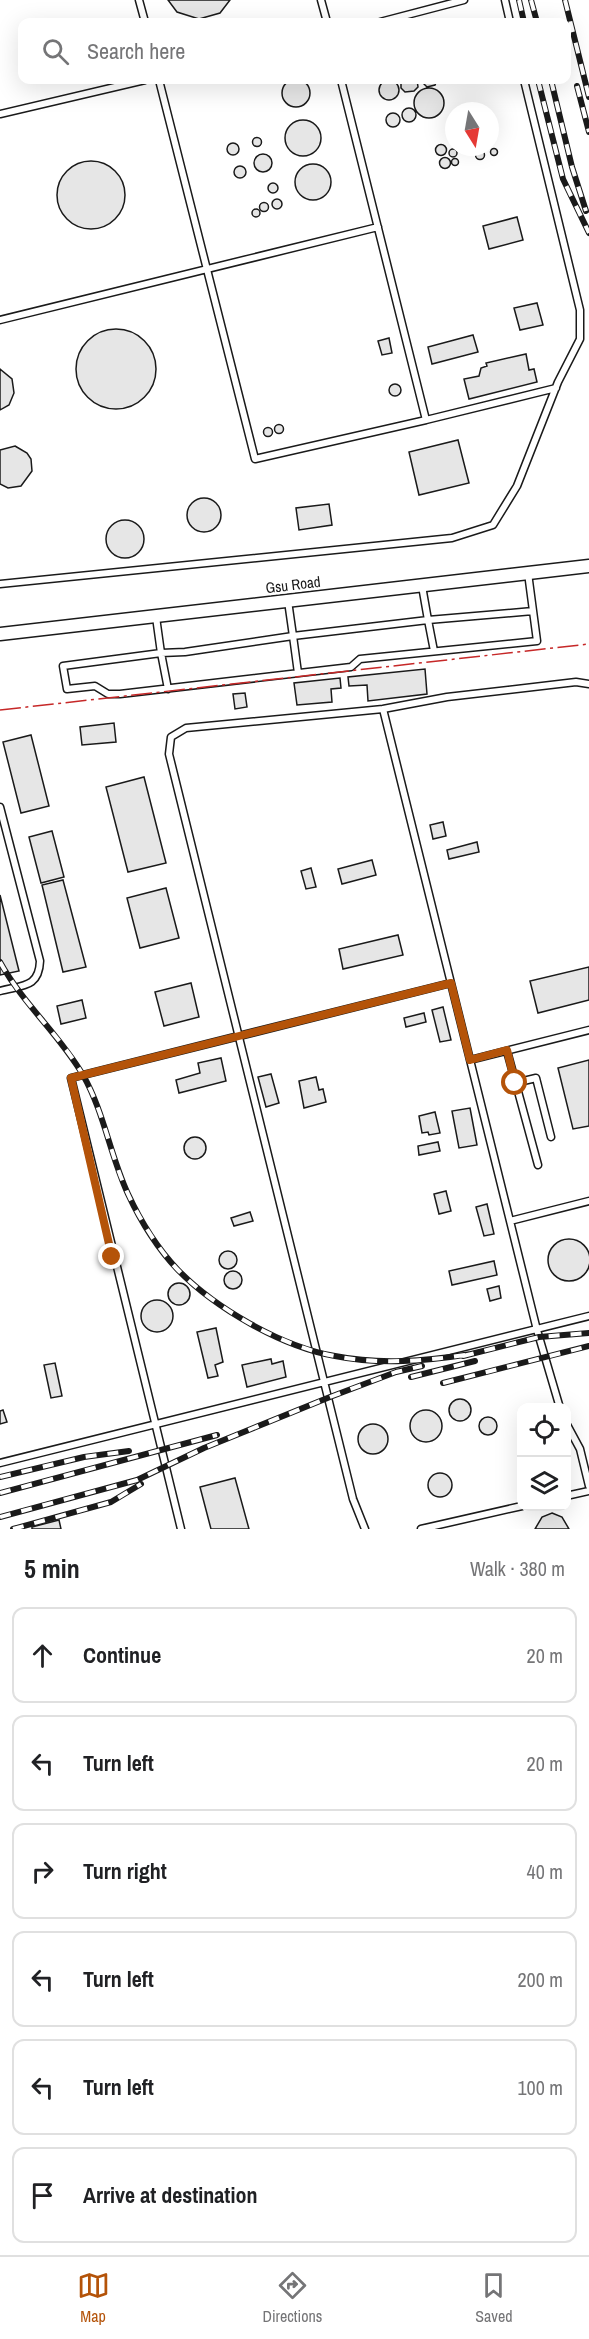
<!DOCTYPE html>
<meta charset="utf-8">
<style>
:root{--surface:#fff;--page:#f2f2f2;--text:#202124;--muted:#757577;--line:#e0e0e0;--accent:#b45309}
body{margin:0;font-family:"Archivo Narrow",sans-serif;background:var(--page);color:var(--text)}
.controls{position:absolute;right:18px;bottom:18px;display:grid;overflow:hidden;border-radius:12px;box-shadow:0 6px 24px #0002}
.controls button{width:54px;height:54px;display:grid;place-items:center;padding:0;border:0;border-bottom:2px solid var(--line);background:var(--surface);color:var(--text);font:30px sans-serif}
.compass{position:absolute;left:445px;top:102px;width:54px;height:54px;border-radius:50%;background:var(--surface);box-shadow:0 6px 24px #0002;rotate:169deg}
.stop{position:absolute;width:18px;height:18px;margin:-14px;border:4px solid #b45309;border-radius:50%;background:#fff}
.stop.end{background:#b45309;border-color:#fff;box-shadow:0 2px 6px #0008}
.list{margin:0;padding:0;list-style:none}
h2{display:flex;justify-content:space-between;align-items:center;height:78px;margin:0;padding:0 24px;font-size:26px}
h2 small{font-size:20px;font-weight:400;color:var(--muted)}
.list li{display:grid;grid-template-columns:39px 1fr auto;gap:18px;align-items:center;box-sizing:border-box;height:96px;margin:0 12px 12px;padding:0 12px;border:2px solid var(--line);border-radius:12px}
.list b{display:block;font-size:22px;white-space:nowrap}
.list em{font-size:20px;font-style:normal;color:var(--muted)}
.icon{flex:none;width:33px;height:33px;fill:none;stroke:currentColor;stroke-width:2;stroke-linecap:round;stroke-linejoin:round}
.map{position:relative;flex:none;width:589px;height:1529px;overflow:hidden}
.search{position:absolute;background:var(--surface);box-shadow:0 6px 24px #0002;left:18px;right:18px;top:18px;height:66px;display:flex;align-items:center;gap:15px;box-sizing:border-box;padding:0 21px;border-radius:12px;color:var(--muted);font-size:22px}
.sheet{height:726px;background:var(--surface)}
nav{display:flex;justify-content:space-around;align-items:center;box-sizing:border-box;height:84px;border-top:2px solid var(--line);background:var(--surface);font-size:16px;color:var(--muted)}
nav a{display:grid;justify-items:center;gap:3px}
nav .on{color:var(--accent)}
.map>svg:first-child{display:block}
.building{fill:#e6e6e6;stroke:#1a1a1a;stroke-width:1.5}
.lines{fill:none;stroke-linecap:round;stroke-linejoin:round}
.service-casing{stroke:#1a1a1a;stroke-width:9}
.minor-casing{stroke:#1a1a1a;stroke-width:15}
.service{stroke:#fff;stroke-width:6}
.minor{stroke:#fff;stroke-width:12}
.rail-casing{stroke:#1a1a1a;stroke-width:6}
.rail{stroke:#fff;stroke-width:4;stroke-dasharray:11;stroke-linecap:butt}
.power{stroke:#c62828;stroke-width:1.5;stroke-dasharray:21 4.5 3 4.5;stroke-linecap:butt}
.route{stroke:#b45309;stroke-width:8}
.labels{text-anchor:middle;stroke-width:4.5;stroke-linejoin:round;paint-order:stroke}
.street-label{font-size:15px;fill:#1a1a1a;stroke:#fff}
</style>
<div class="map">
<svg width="589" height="1529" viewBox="0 0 589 1529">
<rect width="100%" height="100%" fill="#fff"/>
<!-- building -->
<path class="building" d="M168,0H230L220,13L199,19L177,12Z
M282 93a14 14 0 1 1 28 0a14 14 0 1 1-28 0Z
M379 90a10 10 0 1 1 20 0a10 10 0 1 1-20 0Z
M401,80H417L418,87L414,91L405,92L401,88Z
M420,80H437L435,85L427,87Z
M414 103a15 15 0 1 1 30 0a15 15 0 1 1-30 0Z
M402 115a7 7 0 1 1 14 0a7 7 0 1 1-14 0Z
M386 120a7 7 0 1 1 14 0a7 7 0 1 1-14 0Z
M285 138a18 18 0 1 1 36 0a18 18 0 1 1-36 0Z
M252.5 142a4.5 4.5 0 1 1 9 0a4.5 4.5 0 1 1-9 0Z
M227 149a6 6 0 1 1 12 0a6 6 0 1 1-12 0Z
M435.5 150a5.5 5.5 0 1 1 11 0a5.5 5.5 0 1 1-11 0Z
M490.5 152a3.5 3.5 0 1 1 7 0a3.5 3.5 0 1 1-7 0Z
M449 153a4 4 0 1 1 8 0a4 4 0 1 1-8 0Z
M475.5 155a4.5 4.5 0 1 1 9 0a4.5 4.5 0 1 1-9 0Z
M254 163a9 9 0 1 1 18 0a9 9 0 1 1-18 0Z
M439.5 163a5.5 5.5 0 1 1 11 0a5.5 5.5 0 1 1-11 0Z
M451.5 162a3.5 3.5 0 1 1 7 0a3.5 3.5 0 1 1-7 0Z
M57 195a34 34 0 1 1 68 0a34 34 0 1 1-68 0Z
M295 182a18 18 0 1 1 36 0a18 18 0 1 1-36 0Z
M234 172a6 6 0 1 1 12 0a6 6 0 1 1-12 0Z
M268 188a5 5 0 1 1 10 0a5 5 0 1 1-10 0Z
M272 204a5 5 0 1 1 10 0a5 5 0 1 1-10 0Z
M259.5 207a4.5 4.5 0 1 1 9 0a4.5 4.5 0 1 1-9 0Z
M252 213a4 4 0 1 1 8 0a4 4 0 1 1-8 0Z
M517,217L523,240L489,249L483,226Z
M537,303L543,325L520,330L514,308Z
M76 369a40 40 0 1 1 80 0a40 40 0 1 1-80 0Z
M473,335L478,352L432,364L428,347Z
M389,338L392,353L382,355L378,341Z
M526,354L529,370L534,369L537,382L469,399L464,379L479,376L481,368L487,366L486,363Z
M0,369L12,379L14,393L9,405L0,410Z
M389 390a6 6 0 1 1 12 0a6 6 0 1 1-12 0Z
M274.5 429a4.5 4.5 0 1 1 9 0a4.5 4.5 0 1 1-9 0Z
M263.5 432a4.5 4.5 0 1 1 9 0a4.5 4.5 0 1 1-9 0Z
M458,440L469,483L419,495L409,452Z
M15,446L27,453L31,459L32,471L21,486L8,488L0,484V450Z
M187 515a17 17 0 1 1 34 0a17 17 0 1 1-34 0Z
M329,504L332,525L299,530L296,508Z
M106 539a19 19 0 1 1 38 0a19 19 0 1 1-38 0Z
M425,669L427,694L368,701L367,685L349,686L348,677Z
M340,678L341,688L331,689L332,702L297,705L294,683Z
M245,693L247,707L235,709L233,694Z
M114,723L116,742L82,745L80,727Z
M31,735L49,806L21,813L3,742Z
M144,777L166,863L128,872L106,787Z
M443,822L446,836L433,839L430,825Z
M52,831L64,877L41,883L29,837Z
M477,842L479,852L449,859L447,850Z
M372,860L376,875L342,884L338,869Z
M311,868L316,887L306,889L301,871Z
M63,880L86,967L63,972L42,885Z
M166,888L179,938L140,948L127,898Z
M0,895L19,971L0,975Z
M398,935L403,955L343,969L339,949Z
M589,967V1000L538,1013L530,981Z
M191,983L199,1017L164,1026L155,992Z
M82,1000L86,1018L61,1024L57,1006Z
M443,1007L451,1040L440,1042L432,1010Z
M424,1013L426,1022L406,1027L404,1018Z
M221,1058L226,1081L179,1093L176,1080L200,1073L198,1063Z
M589,1060V1126L573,1129L558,1068Z
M271,1074L279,1103L266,1107L258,1077Z
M316,1077L319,1090L323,1089L326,1102L304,1108L299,1081Z
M470,1108L477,1145L459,1148L452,1111Z
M435,1112L440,1133L429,1135L428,1132L422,1133L419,1116Z
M184 1148a11 11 0 1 1 22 0a11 11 0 1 1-22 0Z
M438,1142L440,1151L419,1155L418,1146Z
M446,1191L451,1211L439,1214L434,1194Z
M487,1204L494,1234L484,1236L476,1207Z
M250,1212L253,1221L234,1226L231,1218Z
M548 1260a21 21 0 1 1 42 0a21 21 0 1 1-42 0Z
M219 1260a9 9 0 1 1 18 0a9 9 0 1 1-18 0Z
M494,1261L497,1275L452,1285L449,1271Z
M224 1280a9 9 0 1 1 18 0a9 9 0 1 1-18 0Z
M168 1294a11 11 0 1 1 22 0a11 11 0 1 1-22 0Z
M499,1286L501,1298L490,1301L487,1289Z
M141 1316a16 16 0 1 1 32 0a16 16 0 1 1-32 0Z
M216,1328L223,1362L215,1365L218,1376L208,1378L197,1332Z
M271,1359L272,1364L283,1361L286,1377L247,1387L242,1365Z
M55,1363L62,1396L51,1398L44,1365Z
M449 1410a11 11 0 1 1 22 0a11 11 0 1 1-22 0Z
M3,1410L7,1422L0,1424V1411Z
M410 1426a16 16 0 1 1 32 0a16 16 0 1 1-32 0Z
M479 1426a9 9 0 1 1 18 0a9 9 0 1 1-18 0Z
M358 1439a15 15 0 1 1 30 0a15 15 0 1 1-30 0Z
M428 1485a12 12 0 1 1 24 0a12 12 0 1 1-24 0Z
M235,1478L249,1529H211L200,1487Z
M552,1513L562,1517L569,1529H535L542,1517Z
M59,1520L61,1529H32V1527Z"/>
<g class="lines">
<defs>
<path id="service" d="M139,0L145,22
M321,0L327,22
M505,0L510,22
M380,22L464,0
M159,80L255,459L426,420
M341,80L426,420L556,388
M0,114L145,80
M0,320L378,227
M0,584L452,538L493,525L517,486L558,382L580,339V310L524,80
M422,586L428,620L533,611
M288,601L293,636L428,620L434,651
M156,617L161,653L63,666L67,689L95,686L108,694H120L351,667L360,659L537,641L528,573
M168,689L161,653L185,652L293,636L298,673
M383,709L537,1330L560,1408
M0,807L40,961C39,988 22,985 0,991
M507,1051L538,1165
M470,1060L589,1030
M515,1083L536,1078L551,1137
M510,1221L589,1201
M566,1423L580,1449L589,1486
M0,1463L589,1316
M566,1496L589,1491
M181,1529L71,1078L451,983
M365,1529L353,1499L169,754L171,737L186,728L383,709L447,697L576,682L589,684
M421,1529L522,1506"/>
<path id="minor" d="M0,634L589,566"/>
</defs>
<!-- service casing -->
<use href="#service" class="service-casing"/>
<!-- minor casing -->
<use href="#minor" class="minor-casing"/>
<!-- service -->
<use href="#service" class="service"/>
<!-- minor -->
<use href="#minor" class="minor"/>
<defs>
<path id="rail" d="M519,0L524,22
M531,0L537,22
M565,0L589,97
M538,80L563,179L589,233
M551,80L572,167L586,211
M577,86L589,132
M0,962C23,1004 59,1034 83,1075C104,1112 110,1155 128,1194C140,1220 158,1249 178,1270C215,1308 282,1347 335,1356C380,1365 426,1361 471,1354
M463,1356L539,1337L589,1333
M411,1377L475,1361
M443,1383L589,1346
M0,1477L84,1457L129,1451
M0,1493L217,1435
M0,1517L137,1480L204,1448L330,1397L396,1372L422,1366
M13,1529L111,1502L141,1484"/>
</defs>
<!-- rail casing -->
<use href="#rail" class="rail-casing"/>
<!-- rail -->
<use href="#rail" class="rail"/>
<!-- power -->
<path class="power" d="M0,710L589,644"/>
</g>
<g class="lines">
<!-- route -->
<path class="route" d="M112,1257L71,1078L451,983L470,1060L507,1050L515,1083"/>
</g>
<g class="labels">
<!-- street labels -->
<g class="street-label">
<text transform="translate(293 585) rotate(-7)" y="5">Gsu Road</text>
</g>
</g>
</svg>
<div class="controls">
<button><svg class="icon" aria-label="locate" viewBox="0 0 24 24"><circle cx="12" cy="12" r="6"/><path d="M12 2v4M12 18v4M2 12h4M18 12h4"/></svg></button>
<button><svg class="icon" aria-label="layers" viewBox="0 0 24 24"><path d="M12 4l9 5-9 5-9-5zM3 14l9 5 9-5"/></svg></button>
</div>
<svg class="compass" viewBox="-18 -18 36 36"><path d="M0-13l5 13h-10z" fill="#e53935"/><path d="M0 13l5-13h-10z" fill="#757577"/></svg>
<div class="stop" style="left:515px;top:1083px"></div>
<div class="stop end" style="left:112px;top:1257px"></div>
<div class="search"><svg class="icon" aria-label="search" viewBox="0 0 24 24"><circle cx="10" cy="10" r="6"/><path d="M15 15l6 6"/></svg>Search here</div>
</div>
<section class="sheet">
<h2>5 min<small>Walk · 380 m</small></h2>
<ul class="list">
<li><svg class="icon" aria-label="ahead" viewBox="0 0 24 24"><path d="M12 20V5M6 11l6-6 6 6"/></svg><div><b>Continue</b></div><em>20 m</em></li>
<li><svg class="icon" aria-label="left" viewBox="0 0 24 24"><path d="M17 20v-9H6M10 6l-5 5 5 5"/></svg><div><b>Turn left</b></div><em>20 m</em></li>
<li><svg class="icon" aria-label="right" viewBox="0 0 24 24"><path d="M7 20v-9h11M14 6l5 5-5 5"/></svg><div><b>Turn right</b></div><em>40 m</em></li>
<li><svg class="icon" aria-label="left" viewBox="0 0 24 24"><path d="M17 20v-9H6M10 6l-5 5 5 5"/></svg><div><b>Turn left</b></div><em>200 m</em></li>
<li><svg class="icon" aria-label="left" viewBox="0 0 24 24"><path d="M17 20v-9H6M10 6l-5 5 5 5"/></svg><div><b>Turn left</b></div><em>100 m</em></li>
<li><svg class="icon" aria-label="arrive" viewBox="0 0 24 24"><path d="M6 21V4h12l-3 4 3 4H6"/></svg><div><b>Arrive at destination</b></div></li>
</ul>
</section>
<nav>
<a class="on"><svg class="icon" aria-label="map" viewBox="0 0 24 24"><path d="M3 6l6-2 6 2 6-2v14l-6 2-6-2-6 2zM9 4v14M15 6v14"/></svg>Map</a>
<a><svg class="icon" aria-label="directions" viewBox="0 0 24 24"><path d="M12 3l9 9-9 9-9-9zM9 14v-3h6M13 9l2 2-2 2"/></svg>Directions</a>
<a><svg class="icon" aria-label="saved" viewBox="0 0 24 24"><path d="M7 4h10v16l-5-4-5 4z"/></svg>Saved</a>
</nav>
